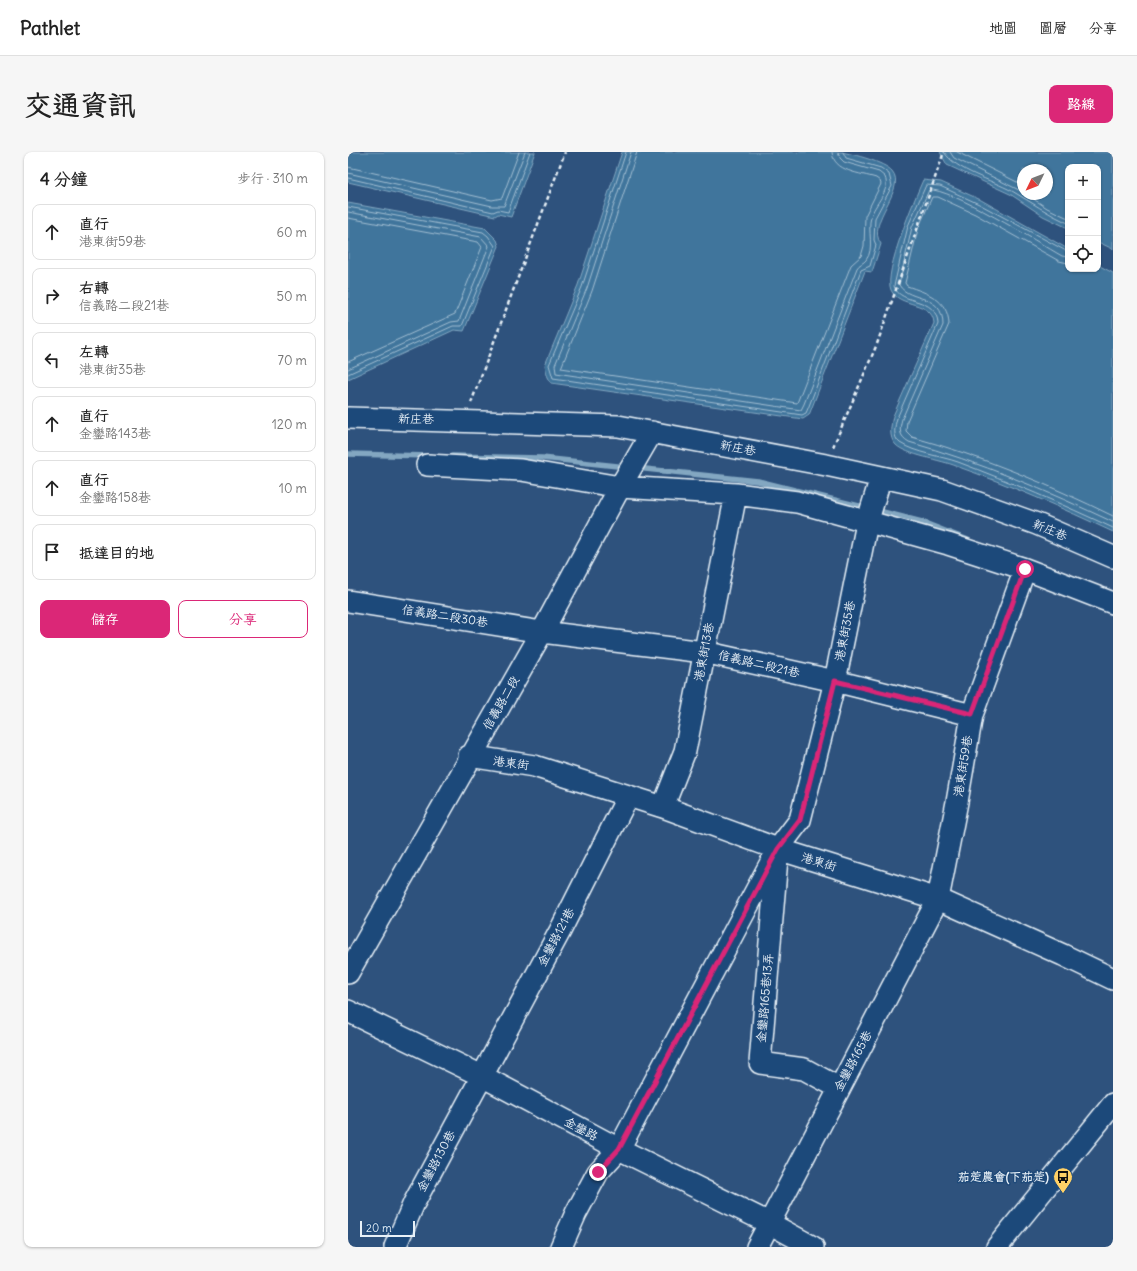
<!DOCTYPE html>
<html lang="zh-TW">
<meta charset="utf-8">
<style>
:root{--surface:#fff;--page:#f6f6f6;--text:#222;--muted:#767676;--line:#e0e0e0;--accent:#db2777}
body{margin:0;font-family:Delius,"LXGW WenKai TC",sans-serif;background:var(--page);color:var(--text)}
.controls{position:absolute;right:12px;top:12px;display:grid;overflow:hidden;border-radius:8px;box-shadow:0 1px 3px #0004}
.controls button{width:36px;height:36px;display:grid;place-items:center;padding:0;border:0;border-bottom:1px solid var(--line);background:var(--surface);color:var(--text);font:20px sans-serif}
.compass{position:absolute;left:669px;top:12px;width:36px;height:36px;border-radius:50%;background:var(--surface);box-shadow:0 1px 3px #0004;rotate:227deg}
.scale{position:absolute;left:12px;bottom:10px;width:55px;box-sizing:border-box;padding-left:4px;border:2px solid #e8f1f8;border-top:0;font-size:11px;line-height:14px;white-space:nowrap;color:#e8f1f8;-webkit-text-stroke:3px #1f4a7a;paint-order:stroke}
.stop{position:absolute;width:12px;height:12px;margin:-9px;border:3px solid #db2777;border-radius:50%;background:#fff}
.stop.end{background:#db2777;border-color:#fff;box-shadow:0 1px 4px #0008}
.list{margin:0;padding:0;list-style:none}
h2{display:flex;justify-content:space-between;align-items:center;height:52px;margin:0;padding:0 16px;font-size:17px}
h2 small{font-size:13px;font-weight:400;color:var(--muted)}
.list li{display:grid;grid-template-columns:26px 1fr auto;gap:12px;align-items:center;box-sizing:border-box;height:56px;margin:0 8px 8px;padding:0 8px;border:1px solid var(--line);border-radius:8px}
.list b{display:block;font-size:15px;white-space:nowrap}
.list p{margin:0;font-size:13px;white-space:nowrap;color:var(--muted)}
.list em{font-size:13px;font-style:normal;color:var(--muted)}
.actions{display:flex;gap:8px;padding:12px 16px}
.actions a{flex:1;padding:9px 0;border:1px solid var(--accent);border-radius:8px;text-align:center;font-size:14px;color:var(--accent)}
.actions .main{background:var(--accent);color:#fff}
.icon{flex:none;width:22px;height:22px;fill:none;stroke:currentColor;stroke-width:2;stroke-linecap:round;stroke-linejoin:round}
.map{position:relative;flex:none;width:765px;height:1095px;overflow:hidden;border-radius:8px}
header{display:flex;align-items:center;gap:24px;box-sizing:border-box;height:56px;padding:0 20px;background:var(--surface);border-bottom:1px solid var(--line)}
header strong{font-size:19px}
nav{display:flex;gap:22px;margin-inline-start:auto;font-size:14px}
.intro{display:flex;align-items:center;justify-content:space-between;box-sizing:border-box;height:96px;padding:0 24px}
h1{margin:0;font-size:28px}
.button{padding:10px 18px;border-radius:8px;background:var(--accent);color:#fff;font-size:14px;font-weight:700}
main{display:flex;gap:24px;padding:0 24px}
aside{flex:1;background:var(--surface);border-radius:8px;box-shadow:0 1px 3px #0004}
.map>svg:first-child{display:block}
.water{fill:#3f759c;stroke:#83a7c1;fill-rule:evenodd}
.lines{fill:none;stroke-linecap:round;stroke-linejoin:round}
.shore{stroke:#a4bfd3;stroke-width:1}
.stream{stroke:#83a7c1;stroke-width:5.5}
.minor-casing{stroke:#e8f1f8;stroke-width:24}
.path{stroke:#e8f1f8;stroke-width:2.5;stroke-dasharray:4 3;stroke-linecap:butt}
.minor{stroke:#1f4a7a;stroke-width:21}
.route{stroke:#db2777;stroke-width:5}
.labels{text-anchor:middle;stroke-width:3;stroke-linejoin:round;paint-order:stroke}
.street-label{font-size:12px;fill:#e8f1f8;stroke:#1f4a7a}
.poi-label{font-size:12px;font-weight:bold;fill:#e8f1f8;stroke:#1f4a7a;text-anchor:end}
</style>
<header>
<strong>Pathlet</strong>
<nav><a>地圖</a><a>圖層</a><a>分享</a></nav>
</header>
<div class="intro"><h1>交通資訊</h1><a class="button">路線</a></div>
<main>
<aside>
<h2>4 分鐘<small>步行 · 310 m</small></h2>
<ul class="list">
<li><svg class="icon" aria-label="ahead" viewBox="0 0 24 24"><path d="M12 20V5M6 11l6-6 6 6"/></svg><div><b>直行</b><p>港東街59巷</p></div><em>60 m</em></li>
<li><svg class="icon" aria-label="right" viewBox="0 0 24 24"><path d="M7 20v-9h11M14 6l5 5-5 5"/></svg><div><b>右轉</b><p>信義路二段21巷</p></div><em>50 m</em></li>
<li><svg class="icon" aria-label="left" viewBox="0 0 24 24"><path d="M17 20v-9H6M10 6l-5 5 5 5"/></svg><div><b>左轉</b><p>港東街35巷</p></div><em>70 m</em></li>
<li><svg class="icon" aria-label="ahead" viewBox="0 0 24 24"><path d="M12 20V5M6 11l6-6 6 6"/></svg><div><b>直行</b><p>金鑾路143巷</p></div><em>120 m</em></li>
<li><svg class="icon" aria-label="ahead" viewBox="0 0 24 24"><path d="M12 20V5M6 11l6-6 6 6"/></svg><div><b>直行</b><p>金鑾路158巷</p></div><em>10 m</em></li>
<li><svg class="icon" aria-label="arrive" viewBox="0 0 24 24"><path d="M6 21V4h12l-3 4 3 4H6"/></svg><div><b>抵達目的地</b></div></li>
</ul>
<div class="actions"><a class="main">儲存</a><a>分享</a></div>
</aside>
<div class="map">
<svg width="765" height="1095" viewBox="0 0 765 1095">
<rect width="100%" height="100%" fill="#2e527d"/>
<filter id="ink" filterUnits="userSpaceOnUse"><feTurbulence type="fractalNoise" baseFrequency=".025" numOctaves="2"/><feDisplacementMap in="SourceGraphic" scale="8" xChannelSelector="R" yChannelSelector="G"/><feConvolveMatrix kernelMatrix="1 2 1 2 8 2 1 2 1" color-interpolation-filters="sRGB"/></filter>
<g filter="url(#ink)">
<!-- water -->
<path class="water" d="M0,0H187L163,65L150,62L147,64L0,30Z
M274,0C324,0 373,0 423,0C446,0 471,0 493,0C505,2 536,10 544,19C560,37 517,70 533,92L524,120L517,119L461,263L455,267L203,231L199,223L197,213L230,133Z
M592,0H765V97L750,90V15H720V76L695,64L662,42L599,13ZM675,18H699V42H675Z
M575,28L593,30L633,48L720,97V117H750V113L765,121V380C714,356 662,333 608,314C594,308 558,303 548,293C540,285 543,274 545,264L586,171C584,148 551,156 543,138C535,121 567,46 575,28Z
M0,51L137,76L149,88L151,94L116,179L106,178L0,227Z"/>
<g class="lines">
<!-- shore -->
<path class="shore" d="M278,0L234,135L201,213L205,226L454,263L458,261L461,254L513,118L522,114L528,93L526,88L527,66L544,34L541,22L533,16L498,6L495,0
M283,0L239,136L207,213L208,221L453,258L456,252L509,116C511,112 516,111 518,108C527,97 519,78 523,65C526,52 543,39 537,25L531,20L496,10L492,6L490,0
M289,0L244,139L213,216L449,251L503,113L513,104L516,94L517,64L533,32L532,29L528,26C513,21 485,20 484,0
M596,0C608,19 644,28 664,39C683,50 700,62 720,71
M602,0L606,6L675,40
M609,0L675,33
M0,15L144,48L154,46L171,0
M0,21L144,54H156L177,0
M0,26L145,60L150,58L160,60L182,0
M678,42L699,56L720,66
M0,55L135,80L140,84L147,94L114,174H105L0,222
M0,60L133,85L141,94L111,169L103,170L0,217
M0,66L130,90L134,95L107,162L0,210
M720,100L631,52L592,34L578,33L560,74L546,134C552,154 589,143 590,172L549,266C547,274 544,285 552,291C567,301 593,304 610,310C663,330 714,352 765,376
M720,105L714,104C691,91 601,35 581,38L564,75L551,133C562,151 595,140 595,173L554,267C551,278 551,284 561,290C632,310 699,339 765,370
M720,111L711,109L627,62L590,45H584L570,77L557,131L559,134C579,141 600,147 601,172L559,269L558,279L564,285C633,304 700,332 765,364"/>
<!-- stream -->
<path class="stream" d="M0,302L82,304
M104,304L194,306L279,315
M288,316L410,329L519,356
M527,358L574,370L620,388"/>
<defs>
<path id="minor" d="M0,266L270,274L478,313L594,338L689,372L765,405
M79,313L173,318L272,335L388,342L449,350L600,392L677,417L765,451
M0,449L194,480L356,500L487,529L624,563
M121,604L186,614L315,655L430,697L590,747L715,803L765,827
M315,655L337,599L388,342
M429,706L412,911L456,917L491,936
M0,821L194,480L272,335L304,280
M0,859L134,924L271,997L421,1071L465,1095
M47,1095L66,1051L212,779L280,644
M213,1095L228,1061L250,1020L271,997L430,697L452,668L487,529L519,371L533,325
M409,1095L590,747L609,650L624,563L677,417
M649,1095L765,952"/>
</defs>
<!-- minor casing -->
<use href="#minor" class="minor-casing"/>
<!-- path -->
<path class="path" d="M123,251L217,0
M485,295L529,192L596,0"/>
<!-- minor -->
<use href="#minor" class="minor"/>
</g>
</g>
<g class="lines" filter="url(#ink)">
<!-- route -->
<path class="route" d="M250,1020L271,997L430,697L452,668L487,529L624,562L677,417"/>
</g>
<!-- icons -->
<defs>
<symbol id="bus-pin" viewBox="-11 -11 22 30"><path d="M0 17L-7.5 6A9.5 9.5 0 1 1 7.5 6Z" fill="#ffd166" stroke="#1f4a7a"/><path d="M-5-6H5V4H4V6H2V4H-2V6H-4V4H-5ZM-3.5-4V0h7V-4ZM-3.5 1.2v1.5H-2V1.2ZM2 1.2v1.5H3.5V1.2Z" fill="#111"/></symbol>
</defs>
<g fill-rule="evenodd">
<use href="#bus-pin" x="704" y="1014" width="22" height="30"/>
</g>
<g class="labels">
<!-- street labels -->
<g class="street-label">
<text transform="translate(68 267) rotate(1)" y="4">新庄巷</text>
<text transform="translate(390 296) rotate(11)" y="4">新庄巷</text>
<text transform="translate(702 378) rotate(23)" y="4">新庄巷</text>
<text transform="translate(97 464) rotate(9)" y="4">信義路二段30巷</text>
<text transform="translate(497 479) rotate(-79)" y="4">港東街35巷</text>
<text transform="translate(356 500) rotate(-79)" y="4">港東街13巷</text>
<text transform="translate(411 512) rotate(13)" y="4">信義路二段21巷</text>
<text transform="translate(153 551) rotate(-60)" y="4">信義路二段</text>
<text transform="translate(163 611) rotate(8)" y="4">港東街</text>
<text transform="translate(615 614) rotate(-81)" y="4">港東街59巷</text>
<text transform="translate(471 710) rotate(17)" y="4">港東街</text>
<text transform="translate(208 785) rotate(-62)" y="4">金鑾路121巷</text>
<text transform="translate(417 846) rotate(-85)" y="4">金鑾路165巷13弄</text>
<text transform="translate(505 909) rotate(-62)" y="4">金鑾路165巷</text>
<text transform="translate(233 977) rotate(28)" y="4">金鑾路</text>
<text transform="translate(88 1009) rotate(-62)" y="4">金鑾路130巷</text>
</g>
<!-- poi labels -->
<g class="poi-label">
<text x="701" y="1029">茄萣農會(下茄萣)</text>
</g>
</g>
</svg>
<div class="controls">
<button>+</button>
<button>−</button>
<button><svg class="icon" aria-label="locate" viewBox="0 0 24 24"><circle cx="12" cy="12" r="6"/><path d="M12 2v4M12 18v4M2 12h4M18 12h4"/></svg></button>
</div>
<svg class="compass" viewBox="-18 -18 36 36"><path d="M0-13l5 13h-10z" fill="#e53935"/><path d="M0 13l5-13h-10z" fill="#767676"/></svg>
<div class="scale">20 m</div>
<div class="stop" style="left:677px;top:417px"></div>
<div class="stop end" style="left:250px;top:1020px"></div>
</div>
</main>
